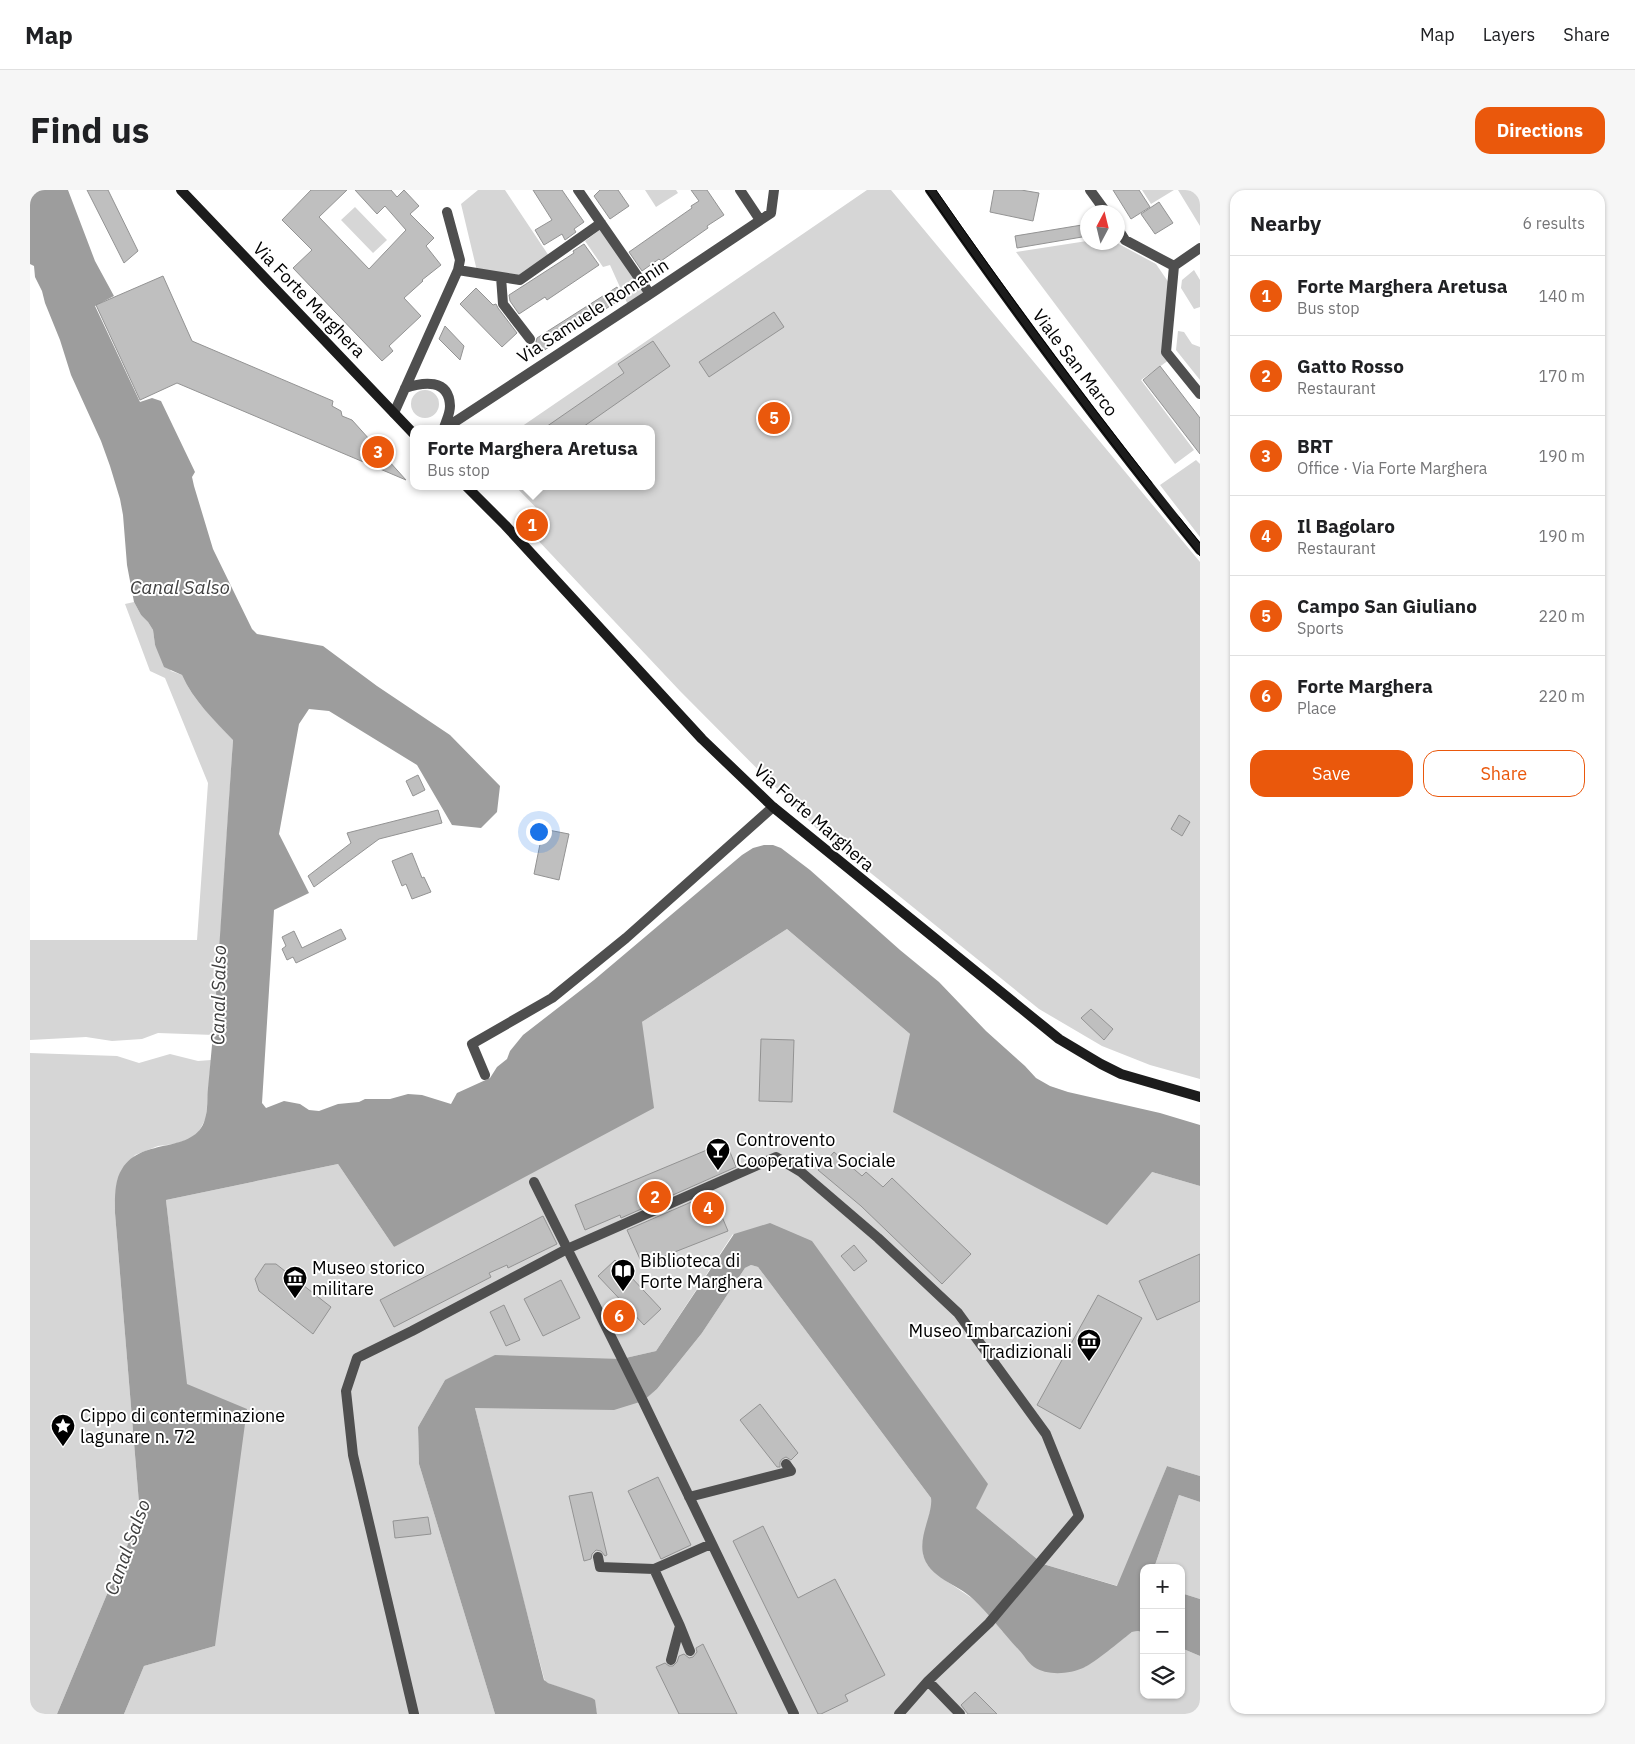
<!DOCTYPE html>
<meta charset="utf-8">
<style>
:root{--surface:#fff;--page:#f6f6f6;--text:#202124;--muted:#757577;--line:#e0e0e0;--accent:#ea580c}
body{margin:0;font-family:"IBM Plex Sans",sans-serif;background:var(--page);color:var(--text)}
.controls{position:absolute;right:15px;bottom:15px;display:grid;overflow:hidden;border-radius:10px;box-shadow:0 1px 4px #0004}
.controls button{width:45px;height:45px;display:grid;place-items:center;padding:0;border:0;border-bottom:1px solid var(--line);background:var(--surface);color:var(--text);font:25px sans-serif}
.compass{position:absolute;left:1050px;top:15px;width:45px;height:45px;border-radius:50%;background:var(--surface);box-shadow:0 1px 4px #0004;rotate:7deg}
.you{position:absolute;left:508px;top:641px;width:18px;height:18px;margin:-12px;border:4px solid #fff;border-radius:50%;background:#1a73e8;box-shadow:0 0 0 8px #1a73e833}
.badge{display:grid;place-items:center;width:32px;height:32px;border-radius:50%;background:var(--accent);color:#fff;font-size:16px;font-weight:700}
.pin{position:absolute;translate:-50% -50%;border:2px solid #fff;box-shadow:0 1px 5px #0006}
.popup{position:absolute;left:380px;top:235px;width:245px;height:65px;box-sizing:border-box;display:grid;place-content:center;border-radius:10px;background:var(--surface);filter:drop-shadow(0 1px 4px #0005);font-size:16px;white-space:nowrap;color:var(--muted)}
.popup b{font-size:19px;color:var(--text)}
.popup::after{content:'';position:absolute;left:50%;top:100%;margin-left:-10px;border:10px solid transparent;border-top-color:var(--surface)}
.list{margin:0;padding:0;list-style:none}
h2{display:flex;justify-content:space-between;align-items:center;height:65px;margin:0;padding:0 20px;font-size:21px}
h2 small{font-size:16px;font-weight:400;color:var(--muted)}
.list li{display:grid;grid-template-columns:32px 1fr auto;gap:15px;align-items:center;box-sizing:border-box;height:80px;padding:0 20px;border-top:1px solid var(--line)}
.list b{display:block;font-size:19px;white-space:nowrap}
.list p{margin:0;font-size:16px;white-space:nowrap;color:var(--muted)}
.list em{font-size:16px;font-style:normal;color:var(--muted)}
.actions{display:flex;gap:10px;padding:15px 20px}
.actions a{flex:1;padding:11px 0;border:1px solid var(--accent);border-radius:15px;text-align:center;font-size:18px;color:var(--accent)}
.actions .main{background:var(--accent);color:#fff}
.icon{flex:none;width:28px;height:28px;fill:none;stroke:currentColor;stroke-width:2;stroke-linecap:round;stroke-linejoin:round}
.map{position:relative;flex:none;width:1170px;height:1524px;overflow:hidden;border-radius:15px}
header{display:flex;align-items:center;gap:30px;box-sizing:border-box;height:70px;padding:0 25px;background:var(--surface);border-bottom:1px solid var(--line)}
header strong{font-size:24px}
nav{display:flex;gap:28px;margin-inline-start:auto;font-size:18px}
.intro{display:flex;align-items:center;justify-content:space-between;box-sizing:border-box;height:120px;padding:0 30px}
h1{margin:0;font-size:35px}
.button{padding:12px 22px;border-radius:15px;background:var(--accent);color:#fff;font-size:18px;font-weight:700}
main{display:flex;gap:30px;padding:0 30px}
aside{flex:1;background:var(--surface);border-radius:15px;box-shadow:0 1px 4px #0004}
.map>svg:first-child{display:block}
.green{fill:#d6d6d6}
.water{fill:#9d9d9d}
.building{fill:#bfbfbf;stroke:#939393}
.lines{fill:none;stroke-linecap:round;stroke-linejoin:round}
.street{stroke:#4f4f4f;stroke-width:10}
.secondary{stroke:#1c1c1c;stroke-width:10}
.tram{stroke:#000;stroke-width:1}
.labels{text-anchor:middle;stroke-width:4;stroke-linejoin:round;paint-order:stroke}
.street-label{font-size:18px;fill:#000;stroke:#fff}
.poi-label{font-size:18px;fill:#000;stroke:#fff;text-anchor:start}
.water-label{font-size:19px;font-style:italic;fill:#3e3e3e;stroke:#fff}
</style>
<header>
<strong>Map</strong>
<nav><a>Map</a><a>Layers</a><a>Share</a></nav>
</header>
<div class="intro"><h1>Find us</h1><a class="button">Directions</a></div>
<main>
<div class="map">
<svg width="1170" height="1524" viewBox="0 0 1170 1524">
<rect width="100%" height="100%" fill="#fff"/>
<!-- green -->
<path class="green" d="M448,0H475L519,66L490,86L447,81L431,14Z
M615,0H646L648,3L626,17Z
M837,0H861L1170,372V889L1120,875L1072,856L1009,819L790,642L650,501L503,345L520,332L485,296H621V239H488Z
M1112,0H1144L1121,14Z
M1148,0H1168L1170,3V36Z
M325,17L357,50L343,63L311,30Z
M571,39L614,104L598,115L580,75L573,77L555,51Z
M1057,51L1058,52L1087,53L1126,74L1139,93V170L1111,190L1164,260L1145,274L986,62Z
M1164,80L1170,90V117L1164,119L1151,98L1152,90Z
M1148,141L1154,142L1162,154L1170,157V190L1146,160Z
M381 214a14 14 0 1 1 28 0a14 14 0 1 1-28 0Z
M1166,270L1170,274V347L1130,295Z
M104,412L111,425L118,432L123,440L125,455L141,481L152,485C163,510 184,530 203,549L184,845L128,843L112,849L82,851L56,847L0,850V750H167L178,593L135,488L120,481L95,414Z
M757,739L880,844L1122,982L1170,996V1286L1137,1276L1088,1396L1013,1374L946,1318L703,1044L626,1161L591,1169L415,1190L388,1237L389,1274L465,1524H94L114,1476L185,1456L136,1010L308,974L364,1057L612,832Z
M0,863L87,866L109,873L140,864L168,871L181,870L176,928L168,943L160,949L144,954L128,956L105,965L88,989L86,998L85,1023L110,1325L27,1524H0Z
M721,1075L728,1077L901,1308L902,1314L893,1352V1364L897,1374L912,1388L943,1409L963,1428L972,1441L1055,1477L1102,1442L1108,1441L1114,1443V1505H1151V1458L1170,1466V1524H567L564,1510L515,1492L480,1359L445,1218L612,1211L627,1199L672,1143L715,1078Z
M1149,1305L1170,1312V1409L1151,1403V1378H1124Z"/>
<!-- water -->
<path class="water" d="M0,0H38L65,71L84,106L65,116L110,212L122,208L131,211L165,282L162,287L164,296L183,359L222,439L227,444L293,456L347,496L420,545L470,596L467,622L451,638L422,635L387,575L299,521L279,519L269,534L249,644L279,703L244,720L232,913L236,918L254,911L270,914L279,920L289,921L308,914L329,912L335,909H360L378,904L392,905L421,914L427,903L460,888L467,877L477,869L480,861L493,845L564,790L712,665L723,658L734,655H743L751,658L780,680L870,760L909,792L956,841L995,876L1006,888L1020,896L1038,902L1130,923L1170,935V996L1122,982L1077,1035L863,922L880,844L757,739L612,832L624,918L364,1057L308,974L136,1010L157,1194L217,1219L185,1456L114,1476L94,1524H27L110,1325L85,1023C85,1009 84,991 92,979C112,946 165,965 175,929C178,920 177,908 178,898C181,867 184,835 186,804C192,719 197,634 203,550C184,530 163,510 152,485L134,477L125,455L123,440L118,432L111,425L104,412L97,375L93,325L90,309L80,276L71,251L41,185L30,150L15,113L12,101L5,87L4,76L0,74Z
M740,1033L782,1051L958,1294L946,1318L1013,1374L1087,1396L1137,1276L1170,1286V1312L1149,1305L1124,1378H1114V1443L1108,1441L1102,1442C1089,1452 1066,1472 1053,1478C1040,1484 1017,1486 1004,1477C998,1473 994,1465 989,1460C973,1443 960,1425 943,1409C928,1394 898,1388 893,1364C889,1344 903,1324 901,1308L728,1077L721,1075L715,1078L672,1143L627,1199L613,1211L584,1220L445,1218L514,1490L518,1493L562,1508L565,1510L567,1524H465L389,1274L388,1237L415,1190L465,1165L591,1169L626,1161L704,1044Z
M1151,1403L1170,1409V1466L1151,1458Z"/>
<!-- building -->
<path class="building" d="M57,0H78L108,61L94,73Z
M281,0H317L289,27L339,79L376,40L355,16L347,24L325,0H361L367,7L374,0L389,16L380,24L404,48L396,56L411,75L392,90L393,91L374,108L391,126L359,156L363,161L352,171L263,78L282,60L252,30Z
M503,0H532L554,32L544,39L546,42L535,50L532,44L514,55L505,40L522,30Z
M570,0H588L599,16L580,29L564,6Z
M661,0H677L694,25L677,36L678,38L631,71L629,69L612,81L599,62L662,18L661,16L669,11Z
M964,0H991L1009,3L1003,31L960,22Z
M1083,0H1109L1120,17L1101,29Z
M1129,12L1143,33L1125,44L1111,24Z
M1058,34V46L987,58L985,46Z
M554,54L569,75L517,110L515,107L489,124L480,111L479,105L544,63L543,61Z
M133,86L162,151L303,211L302,216L311,221L312,226L322,230L376,290L147,193L110,210L66,115Z
M587,97L592,108L513,161L506,152L507,148Z
M446,98L463,115L466,114L468,118L487,143L472,157L430,114Z
M744,122L754,137L679,187L669,172Z
M415,136L434,156L430,170L409,149Z
M623,151L640,176L550,239H513L594,183L588,174Z
M1130,176L1170,228V264L1113,190Z
M388,585L395,600L383,606L376,591Z
M408,620L412,633L349,649L284,697L278,686L321,653L317,643Z
M1149,625L1160,632L1152,646L1141,639Z
M513,639L539,644L529,690L504,684Z
M382,663L392,688L394,687L401,702L382,709L376,694L372,696L362,671Z
M311,739L316,749L266,773L263,767L257,770L252,759L256,756L252,747L264,741L272,758Z
M1061,819L1083,839L1074,850L1051,828Z
M731,849L764,850L762,912L729,911Z
M696,952L706,977L591,1028L590,1025L555,1040L545,1015Z
M804,962L832,986L836,982L853,997L862,988L941,1064L912,1094L831,1016L788,980Z
M682,1003L698,1041L632,1067L633,1070L614,1078L597,1040Z
M513,1026L527,1054L478,1078L477,1075L459,1083L461,1087L364,1137L350,1110Z
M824,1055L837,1071L824,1081L811,1066Z
M1170,1064V1111L1127,1130L1109,1091Z
M585,1070L631,1119L614,1135L568,1086Z
M235,1074H246L301,1117L283,1144L229,1101L225,1089Z
M531,1090L550,1128L513,1146L494,1109Z
M1068,1105L1112,1128L1050,1239L1007,1215Z
M474,1115L490,1150L476,1156L460,1122Z
M730,1214L768,1263L761,1270L756,1267L752,1269L750,1272V1277H747L710,1230Z
M628,1287L661,1355L631,1369L598,1301Z
M562,1302L577,1365L575,1366L571,1361L566,1360L562,1364L561,1369L554,1371L539,1306Z
M398,1327L401,1344L365,1348L363,1331Z
M733,1336L768,1408L805,1389L855,1485L815,1505L818,1511L791,1524H788L703,1351Z
M673,1454L707,1524H649L626,1477L635,1473L639,1476H643L647,1472L649,1466L654,1464L659,1468L663,1467L667,1462L666,1458Z
M945,1502L967,1524H938L931,1515Z"/>
<g class="lines">
<!-- street -->
<path class="street" d="M548,0L620,104
M710,0L730,30
M1060,0L1076,22
M1088,39L1095,50L1144,76
M1144,76L1136,162L1170,204
M1144,76L1170,58
M428,80L490,90L571,33
M471,87L473,114L500,149
M375,198C393,192 419,188 420,216C420,224 416,231 414,238
M364,223L428,80L430,70L417,22
M414,239L620,104L741,23L744,0
M455,885L442,854L522,808L596,748L743,617
M504,992L613,1211L764,1524
M659,1307L761,1281L756,1274
M568,1367L570,1377L624,1379
M660,1461L650,1436L624,1379L681,1354
M641,1470L650,1436
M898,1491L930,1524
M384,1524L323,1265L316,1201L327,1168L382,1141L537,1059L746,967L771,982L848,1048L928,1123L1016,1244L1049,1326L959,1433L898,1491L869,1524"/>
<!-- secondary -->
<path class="secondary" d="M151,0L383,243
M900,0C986,123 1075,244 1170,360
M436,296L475,335L672,549L743,617L1029,849L1071,874L1091,884L1170,907"/>
<!-- tram -->
<path class="tram" d="M896,0C983,125 1074,247 1170,366
M906,0C975,100 1047,198 1122,293
M1149,327L1170,353"/>
</g>
<!-- icons -->
<defs>
<symbol id="bar-pin" viewBox="-11 -11 22 30"><path d="M0 17L-7.5 6A9.5 9.5 0 1 1 7.5 6Z" fill="#000" stroke="#fff"/><path d="M-6-5H6L.8 .8V4.5H3.5V6h-7V4.5H-.8V.8Z" fill="#fff"/></symbol>
<symbol id="library-pin" viewBox="-11 -11 22 30"><path d="M0 17L-7.5 6A9.5 9.5 0 1 1 7.5 6Z" fill="#000" stroke="#fff"/><path d="M-6-4Q-3-5.5-.7-3.5V5Q-3 3-6 4ZM6-4Q3-5.5 .7-3.5V5Q3 3 6 4Z" fill="#fff"/></symbol>
<symbol id="museum-pin" viewBox="-11 -11 22 30"><path d="M0 17L-7.5 6A9.5 9.5 0 1 1 7.5 6Z" fill="#000" stroke="#fff"/><path d="M0-6L6-3V-2H-6V-3ZM-5-1h2V3h-2ZM-1-1h2V3h-2ZM3-1h2V3H3ZM-6 4H6V6H-6Z" fill="#fff"/></symbol>
<symbol id="sight-pin" viewBox="-11 -11 22 30"><path d="M0 17L-7.5 6A9.5 9.5 0 1 1 7.5 6Z" fill="#000" stroke="#fff"/><path d="M0-6L1.8-2.2L6-1.7L2.9 1.2L3.7 5.4L0 3.3L-3.7 5.4L-2.9 1.2L-6-1.7L-1.8-2.2Z" fill="#fff"/></symbol>
</defs>
<g fill-rule="evenodd">
<use href="#bar-pin" x="674" y="946" width="28" height="38"/>
<use href="#library-pin" x="579" y="1067" width="28" height="38"/>
<use href="#museum-pin" x="251" y="1074" width="28" height="38"/>
<use href="#museum-pin" x="1045" y="1137" width="28" height="38"/>
<use href="#sight-pin" x="19" y="1222" width="28" height="38"/>
</g>
<g class="labels">
<!-- street labels -->
<g class="street-label">
<text transform="translate(279 110) rotate(46)" y="6">Via Forte Marghera</text>
<text transform="translate(563 121) rotate(-33)" y="6">Via Samuele Romanin</text>
<text transform="translate(1045 173) rotate(53)" y="6">Viale San Marco</text>
<text transform="translate(784 628) rotate(41)" y="6">Via Forte Marghera</text>
</g>
<!-- poi labels -->
<g class="poi-label">
<text x="706" y="956">Controvento<tspan x="706" dy="21">Cooperativa Sociale</tspan></text>
<text x="610" y="1077">Biblioteca di<tspan x="610" dy="21">Forte Marghera</tspan></text>
<text x="282" y="1084">Museo storico<tspan x="282" dy="21">militare</tspan></text>
<text x="1042" y="1147" text-anchor="end">Museo Imbarcazioni<tspan x="1042" dy="21">Tradizionali</tspan></text>
<text x="50" y="1232">Cippo di conterminazione<tspan x="50" dy="21">lagunare n. 72</tspan></text>
</g>
<!-- water labels -->
<g class="water-label">
<text x="150" y="404">Canal Salso</text>
<text transform="translate(188 805) rotate(-89)" y="7">Canal Salso</text>
<text transform="translate(97 1357) rotate(-70)" y="7">Canal Salso</text>
</g>
</g>
</svg>
<div class="controls">
<button>+</button>
<button>−</button>
<button><svg class="icon" aria-label="layers" viewBox="0 0 24 24"><path d="M12 4l9 5-9 5-9-5zM3 14l9 5 9-5"/></svg></button>
</div>
<svg class="compass" viewBox="-18 -18 36 36"><path d="M0-13l5 13h-10z" fill="#e53935"/><path d="M0 13l5-13h-10z" fill="#757577"/></svg>
<div class="you"></div>
<div class="pin badge" style="left:502px;top:335px">1</div>
<div class="popup"><b>Forte Marghera Aretusa</b>Bus stop</div>
<div class="pin badge" style="left:625px;top:1007px">2</div>
<div class="pin badge" style="left:348px;top:262px">3</div>
<div class="pin badge" style="left:678px;top:1018px">4</div>
<div class="pin badge" style="left:744px;top:228px">5</div>
<div class="pin badge" style="left:589px;top:1126px">6</div>
</div>
<aside>
<h2>Nearby<small>6 results</small></h2>
<ul class="list">
<li><span class="badge">1</span><div><b>Forte Marghera Aretusa</b><p>Bus stop</p></div><em>140 m</em></li>
<li><span class="badge">2</span><div><b>Gatto Rosso</b><p>Restaurant</p></div><em>170 m</em></li>
<li><span class="badge">3</span><div><b>BRT</b><p>Office · Via Forte Marghera</p></div><em>190 m</em></li>
<li><span class="badge">4</span><div><b>Il Bagolaro</b><p>Restaurant</p></div><em>190 m</em></li>
<li><span class="badge">5</span><div><b>Campo San Giuliano</b><p>Sports</p></div><em>220 m</em></li>
<li><span class="badge">6</span><div><b>Forte Marghera</b><p>Place</p></div><em>220 m</em></li>
</ul>
<div class="actions"><a class="main">Save</a><a>Share</a></div>
</aside>
</main>
